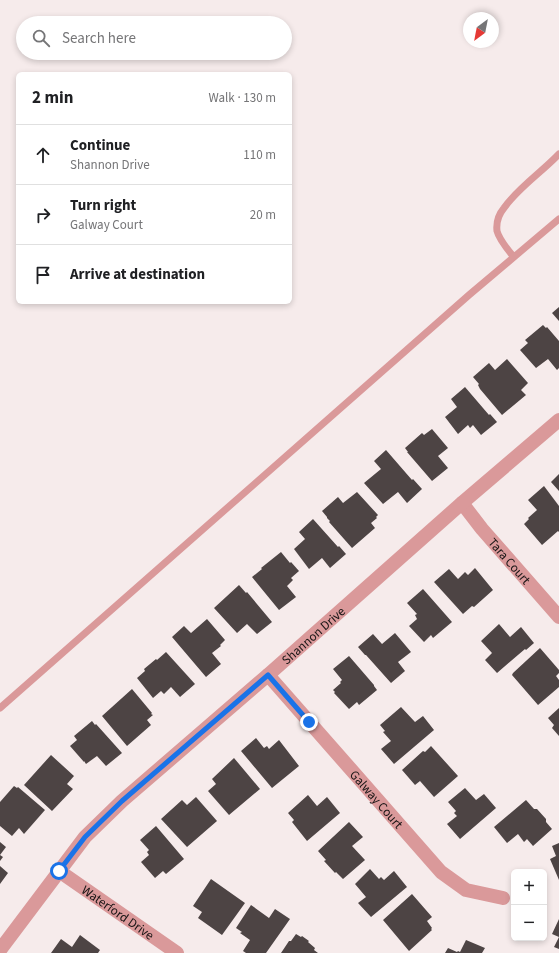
<!DOCTYPE html>
<meta charset="utf-8">
<style>
:root{--surface:#fff;--page:#f2f2f2;--text:#202124;--muted:#757577;--line:#e0e0e0}
body{margin:0;font-family:"Source Sans 3",sans-serif;background:var(--page);color:var(--text)}
.controls{position:absolute;right:12px;bottom:12px;display:grid;overflow:hidden;border-radius:6px;box-shadow:0 2px 6px #0003}
.controls button{width:36px;height:36px;display:grid;place-items:center;padding:0;border:0;border-bottom:1px solid var(--line);background:var(--surface);color:var(--text);font:20px sans-serif}
.compass{position:absolute;left:463px;top:12px;width:36px;height:36px;border-radius:50%;background:var(--surface);box-shadow:0 2px 6px #0003;rotate:212deg}
.stop{position:absolute;width:12px;height:12px;margin:-9px;border:3px solid #1a73e8;border-radius:50%;background:#fff}
.stop.end{background:#1a73e8;border-color:#fff;box-shadow:0 1px 4px #0008}
.list{margin:0;padding:0;list-style:none}
h2{display:flex;justify-content:space-between;align-items:center;height:52px;margin:0;padding:0 16px;font-size:17px}
h2 small{font-size:13px;font-weight:400;color:var(--muted)}
.list li{display:grid;grid-template-columns:26px 1fr auto;gap:12px;align-items:center;box-sizing:border-box;height:60px;padding:0 16px;border-top:1px solid var(--line)}
.list b{display:block;font-size:15px;white-space:nowrap}
.list p{margin:0;font-size:13px;white-space:nowrap;color:var(--muted)}
.list em{font-size:13px;font-style:normal;color:var(--muted)}
.icon{flex:none;width:22px;height:22px;fill:none;stroke:currentColor;stroke-width:2;stroke-linecap:round;stroke-linejoin:round}
.map{position:relative;flex:none;width:559px;height:953px;overflow:hidden}
.search{position:absolute;background:var(--surface);box-shadow:0 2px 6px #0003;left:16px;top:16px;width:276px;height:44px;display:flex;align-items:center;gap:10px;box-sizing:border-box;padding:0 14px;border-radius:22px;color:var(--muted);font-size:15px}
.panel{position:absolute;background:var(--surface);box-shadow:0 2px 6px #0003;left:16px;top:72px;width:276px;height:232px;border-radius:6px}
.map>svg:first-child{display:block}
.building{fill:#4d4444}
.lines{fill:none;stroke-linecap:round;stroke-linejoin:round}
.lane{stroke:#da999a;stroke-width:7}
.street{stroke:#da999a;stroke-width:14}
.route{stroke:#1a73e8;stroke-width:5}
.labels{text-anchor:middle;stroke-width:4;stroke-linejoin:round;paint-order:stroke}
.street-label{font-size:13px;fill:#191515;stroke:#fffafa}
</style>
<div class="map">
<svg width="559" height="953" viewBox="0 0 559 953">
<rect width="100%" height="100%" fill="#f6ebeb"/>
<!-- building -->
<path class="building" d="M559,307V321L552,313Z
M543,325L546,328L547,327L559,341V368L557,370L548,359L536,368L520,350L528,343L525,340Z
M507,359L528,383L521,390L526,395L502,415L480,389L478,385L479,384L473,377L489,363L495,370Z
M465,387L489,415L490,414L497,422L481,435L473,425L470,428L468,425L458,434L445,417L457,407L451,399Z
M432,429L448,448L438,456L448,468L432,481L407,452H408L405,448L422,433L424,435Z
M386,450L412,480L413,479L422,489L407,503L398,492L383,504L364,483L381,469L374,461Z
M559,474V491L551,482Z
M544,486L559,506V532L558,531L542,545L524,524L529,519L528,518L537,510L528,500Z
M357,492L378,515L376,517L377,518L371,523L375,528L352,548L329,522L330,521L327,518V517L322,511L338,497L343,503Z
M313,519L338,547L339,546L346,554L330,568L322,558L309,569L294,549L305,539L299,532Z
M281,552L290,563L291,562L299,571L291,578L293,580L287,586L296,597L279,610L252,577L262,569L261,568Z
M475,568L493,590L474,607L472,606L463,614L434,582L449,569L458,579L465,572L468,575Z
M239,585L246,593L247,592L272,622L257,634L247,624L237,633L214,608Z
M423,589L452,622L433,638L431,635L424,642L409,626L417,619L415,615L417,614L407,603Z
M207,619L225,640L220,645L221,646L212,653L221,664L206,677L172,637L184,626L191,633Z
M499,624L510,637L521,627L534,643L526,650L525,649L497,673L485,660L492,653L481,641Z
M395,633L411,652L398,662L405,671L391,683L366,655H365L358,647L373,634L382,644Z
M540,648L559,670V673L556,676L559,680V687L538,705L512,675L513,673Z
M166,652L195,684L180,697L171,687L164,694L161,691L153,698L137,678L145,671L144,669L156,659L157,660Z
M349,656L374,685V686L377,690L359,705L357,702L349,709L334,693L335,692L333,690L341,683L340,682L342,680L333,669Z
M132,689L152,713L151,714L153,715L147,720L151,725L127,746L102,716Z
M401,707L415,722L423,716L434,730L394,764L381,749L391,741L383,732L385,731L380,725Z
M559,708V736L552,728L554,725L548,718Z
M92,721L95,725L96,724L122,753L106,766L97,756L86,764L84,761V762L70,746L77,740L74,736Z
M256,738L264,748L267,746L269,749L279,740L299,766L272,788L241,751Z
M431,746L458,776L434,797L420,781L415,785L402,770L423,751L425,752Z
M51,755L74,776L67,784L73,789L52,811L24,785Z
M234,758L260,789L229,815L208,791L216,784L212,779Z
M14,786L17,788L18,787L45,810L24,834L19,828L12,836L0,826V802Z
M465,788L476,800L484,794L496,808L460,839L447,824L457,816L454,813L456,811L448,802Z
M308,795L317,806L327,797L340,813L307,841L292,822L294,820L288,813Z
M196,797L217,821L187,847L161,819L182,800L187,805Z
M526,800L534,809H537L546,819V822L552,829L533,846L527,839L524,842L518,834L507,843L494,827Z
M349,822L363,837L352,846L365,860L343,879L336,872L335,873L324,861L326,860L318,851Z
M156,826L184,859L166,874L163,871L155,878L141,862L149,855L147,852L149,850L140,840Z
M0,842L6,847L0,855L3,857L0,861Z
M559,843V880L550,859L556,856L552,846Z
M0,866L8,873L0,884Z
M370,869L379,879L381,877L384,880L394,871L407,887L371,917L358,903L366,897L355,884Z
M211,879L245,903L222,935L198,918L202,912L193,906Z
M412,894L432,917L427,921L432,928L431,929L432,930L409,951L383,920Z
M251,905L269,918L275,909L290,919L266,953H246L243,951L250,940L240,933L242,932L236,928Z
M559,919V949L554,947L559,937L552,934Z
M296,934L301,937L302,936L309,941L308,942L315,948L314,950L318,953H281L289,941H291Z
M80,935L100,950L98,953H51L61,939L72,947Z
M466,940L485,948L482,953H445L448,948L457,952L458,951L460,952Z"/>
<g class="lines">
<!-- lane -->
<path class="lane" d="M513,256C508,250 499,239 497,231C496,222 499,214 504,208C518,188 542,172 559,154
M0,708L469,295L559,219"/>
<!-- street -->
<g class="street">
<path id="s1" d="M462,503L482,529L559,617"/>
<path id="s2" d="M268,675L441,872L466,890L503,898"/>
<path id="s3" d="M59,871L177,953"/>
<path id="s4" d="M0,950L85,837L122,801L268,675L462,503L559,420"/>
</g>
</g>
<g class="lines">
<!-- route -->
<path class="route" d="M59,871L85,837L122,801L268,675L309,722"/>
</g>
<g class="labels">
<!-- street labels -->
<g class="street-label">
<text dy="5" stroke="none"><textPath href="#s1" startOffset="75">Tara Court</textPath></text>
<text dy="5" stroke="none"><textPath href="#s4" startOffset="446">Shannon Drive</textPath></text>
<text dy="5" stroke="none"><textPath href="#s2" startOffset="165">Galway Court</textPath></text>
<text dy="5" stroke="none"><textPath href="#s3" startOffset="72">Waterford Drive</textPath></text>
</g>
</g>
</svg>
<div class="controls">
<button>+</button>
<button>−</button>
</div>
<svg class="compass" viewBox="-18 -18 36 36"><path d="M0-13l5 13h-10z" fill="#e53935"/><path d="M0 13l5-13h-10z" fill="#757577"/></svg>
<div class="stop" style="left:59px;top:871px"></div>
<div class="stop end" style="left:309px;top:722px"></div>
<div class="search"><svg class="icon" aria-label="search" viewBox="0 0 24 24"><circle cx="10" cy="10" r="6"/><path d="M15 15l6 6"/></svg>Search here</div>
<section class="panel">
<h2>2 min<small>Walk · 130 m</small></h2>
<ul class="list">
<li><svg class="icon" aria-label="ahead" viewBox="0 0 24 24"><path d="M12 20V5M6 11l6-6 6 6"/></svg><div><b>Continue</b><p>Shannon Drive</p></div><em>110 m</em></li>
<li><svg class="icon" aria-label="right" viewBox="0 0 24 24"><path d="M7 20v-9h11M14 6l5 5-5 5"/></svg><div><b>Turn right</b><p>Galway Court</p></div><em>20 m</em></li>
<li><svg class="icon" aria-label="arrive" viewBox="0 0 24 24"><path d="M6 21V4h12l-3 4 3 4H6"/></svg><div><b>Arrive at destination</b></div></li>
</ul>
</section>
</div>
